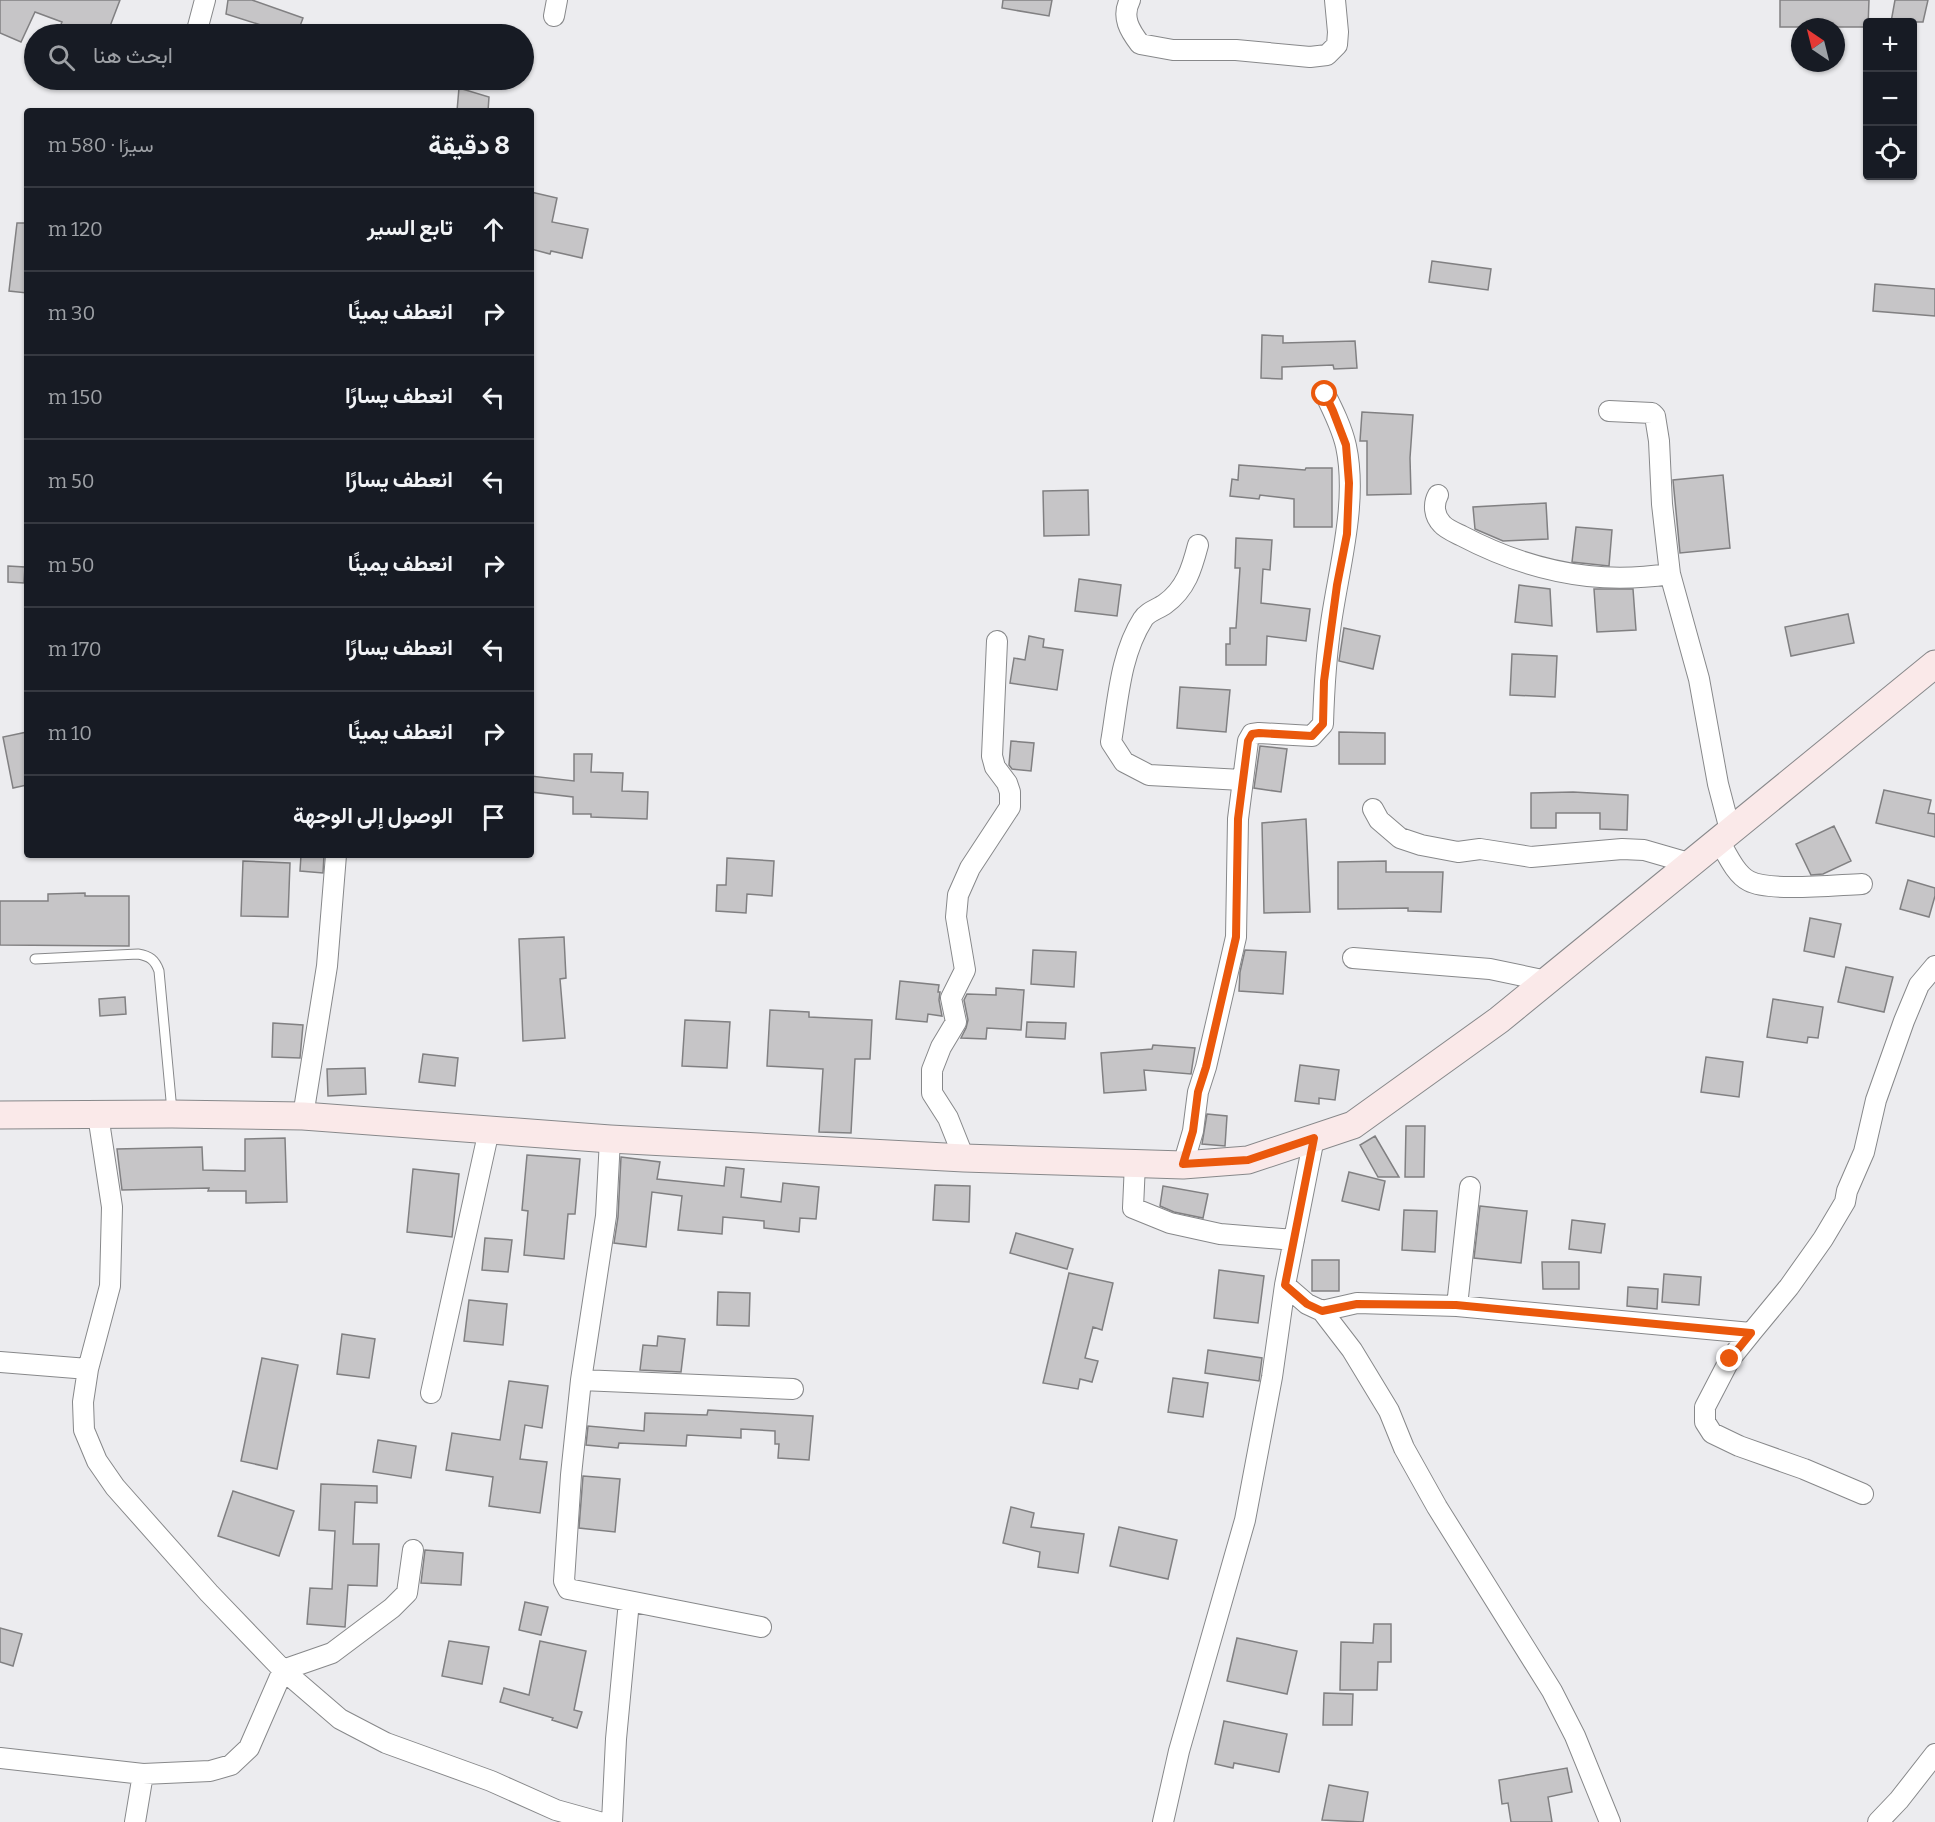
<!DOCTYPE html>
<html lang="ar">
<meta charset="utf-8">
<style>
:root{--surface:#171b24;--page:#242831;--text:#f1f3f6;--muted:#9ea1a6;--line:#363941}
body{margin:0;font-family:Bitter,Vazirmatn,serif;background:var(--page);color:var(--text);direction:rtl}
.controls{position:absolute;right:18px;top:18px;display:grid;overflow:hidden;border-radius:6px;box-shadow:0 2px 4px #0004}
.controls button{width:54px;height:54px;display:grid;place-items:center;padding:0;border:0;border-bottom:2px solid var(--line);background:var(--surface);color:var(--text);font:30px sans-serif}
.compass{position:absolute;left:1791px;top:18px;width:54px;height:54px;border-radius:50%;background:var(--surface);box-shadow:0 2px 4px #0004;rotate:325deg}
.stop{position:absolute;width:18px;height:18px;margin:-14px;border:4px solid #ea580c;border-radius:50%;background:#fff}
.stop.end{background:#ea580c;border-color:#fff;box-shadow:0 2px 6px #0008}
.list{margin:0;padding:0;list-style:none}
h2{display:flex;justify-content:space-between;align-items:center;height:78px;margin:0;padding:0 24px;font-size:26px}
h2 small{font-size:20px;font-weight:400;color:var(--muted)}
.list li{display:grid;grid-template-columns:39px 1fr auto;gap:18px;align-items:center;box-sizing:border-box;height:84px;padding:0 24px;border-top:2px solid var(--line)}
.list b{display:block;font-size:22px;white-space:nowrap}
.list em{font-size:20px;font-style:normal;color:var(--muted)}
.icon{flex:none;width:33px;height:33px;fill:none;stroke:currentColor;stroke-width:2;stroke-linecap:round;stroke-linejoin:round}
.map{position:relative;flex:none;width:1935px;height:1822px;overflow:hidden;direction:ltr}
.search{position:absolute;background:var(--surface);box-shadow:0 2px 4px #0004;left:24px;top:24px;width:510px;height:66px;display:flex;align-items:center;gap:15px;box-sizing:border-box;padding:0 21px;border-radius:33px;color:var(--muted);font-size:22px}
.panel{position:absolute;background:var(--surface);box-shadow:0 2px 4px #0004;left:24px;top:108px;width:510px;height:750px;border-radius:6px;direction:rtl}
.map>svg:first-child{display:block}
.building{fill:#c6c5c7;stroke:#818082;stroke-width:1.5}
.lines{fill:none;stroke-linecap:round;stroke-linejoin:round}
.lane-casing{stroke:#87888a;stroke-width:11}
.street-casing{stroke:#87888a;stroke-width:22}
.secondary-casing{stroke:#87888a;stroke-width:29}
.lane{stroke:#fff;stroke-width:9}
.street{stroke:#fff;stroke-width:20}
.secondary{stroke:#fae9e9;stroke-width:27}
.route{stroke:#ea580c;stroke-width:8}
</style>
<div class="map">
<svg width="1935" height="1822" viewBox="0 0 1935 1822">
<rect width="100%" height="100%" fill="#ececef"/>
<!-- building -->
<path class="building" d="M0,0H120L107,34H57L62,22L35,12L21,42L0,33Z
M228,0H252L303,18L297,34H289L226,14Z
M1003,0H1052L1049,16L1002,8Z
M1780,0H1869L1868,27H1780Z
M1895,0H1928L1923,22H1891Z
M459,88L489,97L488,111H457Z
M531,192L557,198L552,222L588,229L582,258L551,251L550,254L531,249Z
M17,223H27V293L9,291Z
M1432,261L1491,269L1488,290L1429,282Z
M1875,284L1935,289V316L1873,311Z
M1262,335L1283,336V343L1355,341L1357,368L1334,369L1333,365L1282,367V379L1261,378Z
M1362,412L1413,415L1410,458L1411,494L1367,495V441H1360Z
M1239,465L1305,470L1306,468H1332V527H1294V499L1260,495L1259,499L1230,496L1232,479L1238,480Z
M1723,475L1730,548L1680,553L1673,480Z
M1088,490L1089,535L1044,536L1043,491Z
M1546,503L1548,539L1503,541L1475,529L1473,507Z
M1576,527L1612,530L1609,566L1572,562Z
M1236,538L1272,540L1270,570L1263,569L1261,603L1310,609L1306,641L1267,636L1266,665H1226V644H1230V628H1236L1240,568H1235Z
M8,566L25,567L24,583L8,582Z
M1079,579L1121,585L1117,616L1075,611Z
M1519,585L1550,589L1552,626L1515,622Z
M1594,589H1633L1636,630L1597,632Z
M1848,614L1854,643L1791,656L1785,627Z
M1344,628L1380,636L1373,669L1339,661Z
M1029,636L1044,639L1043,647L1063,650L1057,690L1010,683L1014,658L1025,660Z
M1512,654L1557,656L1555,697L1510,695Z
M1180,687L1230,690L1226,732L1177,728Z
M27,732V785L13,788L3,737Z
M1339,732L1385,733V764H1339Z
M1011,741L1034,743L1031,771L1012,769L1009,765Z
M1260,746L1287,749L1281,792L1254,788Z
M574,754H592L591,772L623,773L622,791L648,792L647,819L591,817V814H573V797L531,792V776L574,781Z
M1884,790L1931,800L1928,813L1935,814V837L1876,823Z
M1573,792L1628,795L1627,830L1600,829V813H1556V828H1531V793Z
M1306,819L1310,912L1264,913L1262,823Z
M1834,826L1851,861L1823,874L1811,875L1796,844Z
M301,855H324L323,873L300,871Z
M727,858L774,861L772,896L747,894L746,913L716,911L717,885H726Z
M243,861L290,863L288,917L241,916Z
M1386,861V872H1443L1441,912L1408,911V908L1338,909V862Z
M1908,880L1935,888V896L1929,917L1900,909Z
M85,893V896H129V946L0,945V901H48V894Z
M1810,918L1841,924L1834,957L1804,951Z
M564,937L566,978L560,979L565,1038L523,1041L519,939Z
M1033,950L1076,952L1074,987L1031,984Z
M1245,950L1286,952L1283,994L1239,991L1240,972Z
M1846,967L1893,977L1884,1012L1838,1002Z
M900,981L939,985L938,992H940L939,1000L942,1016L928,1014L927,1022L896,1019Z
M996,988L1024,990L1021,1030L987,1028L986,1039L961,1038L966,1028L968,1020L964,1000L967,994L996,995Z
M125,997L126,1014L100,1016L99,999Z
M1773,999L1823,1007L1818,1038L1808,1037L1807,1043L1767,1037Z
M770,1010L809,1012V1017L872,1020L870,1059H855L851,1133L819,1132L823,1069L767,1066Z
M685,1020L730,1022L727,1068L682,1066Z
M1027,1022L1066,1023L1065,1039L1026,1037Z
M273,1023L303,1025L300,1058L272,1057Z
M1153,1045L1195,1048L1191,1074L1144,1070L1146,1090L1104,1093L1101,1053L1152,1049Z
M423,1054L458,1058L455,1086L419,1082Z
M1706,1057L1743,1062L1739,1097L1701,1092Z
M1300,1065L1339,1070L1335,1100L1319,1098V1104L1295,1101Z
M365,1068L366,1094L328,1096L327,1069Z
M1207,1114L1227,1116L1225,1146L1202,1144Z
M1406,1126H1425L1424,1177H1405Z
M1375,1136L1399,1177H1378L1360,1145Z
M285,1138L287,1202L246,1203V1191H208L209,1188L122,1190L117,1149L202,1147L203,1170L245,1171V1139Z
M527,1155L580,1159L575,1214H568L564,1259L524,1255L528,1211L522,1210Z
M621,1157L660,1162L657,1179L724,1186L726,1167L744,1169L741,1197L781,1202L783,1183L819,1187L816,1219L800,1218L799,1232L764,1228V1221L723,1217L722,1234L678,1230L682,1196L652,1192L646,1247L614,1243L618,1217Z
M413,1169L459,1174L452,1237L407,1232Z
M1349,1172L1385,1181L1379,1210L1342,1201Z
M935,1185L970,1186L969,1222L933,1220Z
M1163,1186L1208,1194L1203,1218L1174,1212L1160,1206Z
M1480,1206L1527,1211L1521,1263L1474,1258Z
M1404,1210L1437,1211L1435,1252L1402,1250Z
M1572,1220L1605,1224L1601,1253L1569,1249Z
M1016,1233L1073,1249L1067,1269L1010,1253Z
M485,1238L512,1240L508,1272L482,1270Z
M1312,1260H1339V1291H1312Z
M1542,1262H1579V1289H1543Z
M1219,1270L1264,1276L1258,1323L1214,1318Z
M1069,1273L1113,1283L1102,1330L1093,1327L1085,1358L1098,1361L1092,1382L1080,1379L1078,1389L1043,1383Z
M1664,1274L1701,1277L1699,1305L1662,1302Z
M1628,1287L1658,1289L1657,1309L1627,1306Z
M718,1292L750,1293L749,1326L717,1325Z
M469,1300L507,1304L503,1345L464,1341Z
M342,1334L375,1339L369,1378L337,1374Z
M658,1336L685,1339L681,1372L640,1370L643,1345L657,1346Z
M1208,1350L1262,1358L1259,1381L1205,1373Z
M262,1358L298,1365L277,1469L241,1461Z
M1173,1378L1208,1383L1203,1417L1168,1412Z
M509,1381L548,1386L542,1428L525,1425L520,1459L547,1462L540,1513L489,1506L493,1477L446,1470L452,1433L500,1440Z
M708,1410L813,1416L809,1460L778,1458L779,1444H775V1431L741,1429V1438L687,1435L686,1446L619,1443L618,1448L586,1445L588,1426L644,1431L645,1413L707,1415Z
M378,1440L416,1446L411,1478L373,1472Z
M583,1476L620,1479L615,1532L579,1528Z
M321,1484L377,1486V1503L355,1502L353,1544H379L377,1586L348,1585L345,1627L307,1624L310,1588L332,1589L335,1531L319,1530Z
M233,1491L294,1511L279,1556L218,1536Z
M1011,1507L1034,1513L1031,1527L1084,1534L1078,1573L1038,1567L1040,1552L1003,1543Z
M1119,1527L1177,1540L1168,1579L1110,1566Z
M425,1550L463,1553L461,1585L421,1583Z
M525,1602L548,1607L541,1635L519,1630Z
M1374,1624H1391V1662H1378L1377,1690H1340L1341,1642L1373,1643Z
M0,1628L22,1634L13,1666L0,1662Z
M1237,1638L1297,1651L1287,1694L1227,1681Z
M449,1641L489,1647L482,1684L442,1676Z
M540,1641L586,1651L574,1710L582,1712L577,1728L552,1720L553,1718L500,1702L504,1688L529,1695Z
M1324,1693L1353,1694L1352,1725H1323Z
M1224,1721L1287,1734L1279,1772L1234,1763L1233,1768L1215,1764Z
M1567,1768L1572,1792L1548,1797L1552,1822H1511L1508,1803L1502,1804L1499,1780Z
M1329,1785L1368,1792L1363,1822L1322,1820Z"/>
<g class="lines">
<defs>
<path id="lane" d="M35,959L138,954C150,956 155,960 159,971L172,1111"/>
<path id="street" d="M1130,0C1121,17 1130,31 1140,44L1173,50H1236L1310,57L1327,55L1337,45L1338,32L1335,0
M554,16L557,0
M196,34L205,0
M1609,411L1652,413L1655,416L1659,441L1662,504L1670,574L1699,679L1718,784L1730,830
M1438,495C1433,504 1434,516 1442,524C1446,529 1456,533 1462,536C1500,556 1544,571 1588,576C1615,579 1642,578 1670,574
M1198,545C1192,568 1186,589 1165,604C1158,609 1147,612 1143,619C1120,655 1118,701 1111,742L1124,762L1149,775L1242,780
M1373,809L1379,820L1400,838L1421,845L1458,852L1480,849L1531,857L1622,849L1644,850L1689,863
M1718,839C1726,852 1735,874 1749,881C1770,892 1835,885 1862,884
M1353,958L1490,969L1547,981
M303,1116L327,966L336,855
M610,1139L606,1216L581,1380L571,1475L564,1581L568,1589L629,1601L616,1739L612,1822
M964,1158L948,1118L932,1093V1070L941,1047L956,1022L951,998L965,970L956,917L958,895L970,868L1010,807V792L1007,783L995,767L992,756L997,641
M1135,1163L1133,1208L1170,1223L1220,1234L1294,1240
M1183,1165L1193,1131L1198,1092L1206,1067L1236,937L1238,819L1248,741L1252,734L1259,733L1312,736L1323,724C1324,690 1326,657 1331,623C1339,567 1358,502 1346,446C1342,428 1333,410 1325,394
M1285,1285L1307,1304L1322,1311L1352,1350L1389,1411L1404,1448L1437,1507L1552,1691L1575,1736L1610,1822
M1457,1306L1470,1187
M1322,1311L1357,1303L1457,1306L1751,1333L1789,1287L1823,1239L1845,1202L1847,1191L1864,1152L1876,1100L1904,1021L1919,985L1935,966
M1751,1333L1730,1359L1705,1407V1422L1712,1433L1739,1446L1804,1469L1863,1494
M0,1362L88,1369
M581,1380L793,1389
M431,1393L489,1130
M629,1601L761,1627
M283,1670L340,1719L386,1743L491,1781L556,1810L599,1822
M283,1670L332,1653L392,1608L407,1593L413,1550
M0,1758L143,1774L210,1771L231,1765L249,1748L283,1670L209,1593L115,1487L97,1461L84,1430L83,1402L88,1369L110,1286L112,1207L98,1115
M135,1822L143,1774
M1163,1822L1179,1751L1245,1520L1272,1377L1285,1285L1314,1138
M1878,1822L1899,1800L1935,1754"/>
<path id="secondary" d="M0,1115L172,1114L303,1116L610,1139L964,1158L1183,1165L1248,1160L1353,1125L1499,1020L1935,664"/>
</defs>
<!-- lane casing -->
<use href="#lane" class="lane-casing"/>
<!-- street casing -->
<use href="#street" class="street-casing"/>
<!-- secondary casing -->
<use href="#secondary" class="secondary-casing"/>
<!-- lane -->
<use href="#lane" class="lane"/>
<!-- street -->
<use href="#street" class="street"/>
<!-- secondary -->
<use href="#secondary" class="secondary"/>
</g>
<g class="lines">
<!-- route -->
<path class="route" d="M1325,394L1333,411L1346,445L1349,483L1347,534L1337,585L1324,681L1323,724L1312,736L1259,733L1252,734L1248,741L1238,819L1236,937L1206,1067L1198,1092L1193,1131L1183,1164L1248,1160L1314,1138L1285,1285L1307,1304L1322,1311L1357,1304L1456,1305L1751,1333L1730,1359"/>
</g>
</svg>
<div class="controls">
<button>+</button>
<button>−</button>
<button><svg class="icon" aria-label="locate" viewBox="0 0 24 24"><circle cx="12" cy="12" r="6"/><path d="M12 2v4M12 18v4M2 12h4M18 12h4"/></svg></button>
</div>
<svg class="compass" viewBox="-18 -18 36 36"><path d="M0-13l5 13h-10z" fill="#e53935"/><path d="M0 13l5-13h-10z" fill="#9ea1a6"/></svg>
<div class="stop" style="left:1325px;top:394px"></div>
<div class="stop end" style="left:1730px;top:1359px"></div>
<div class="search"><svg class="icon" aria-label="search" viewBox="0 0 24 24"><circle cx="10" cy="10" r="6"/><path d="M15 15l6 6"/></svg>ابحث هنا</div>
<section class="panel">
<h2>8 دقيقة<small>سيرًا · 580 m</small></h2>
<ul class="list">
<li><svg class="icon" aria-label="ahead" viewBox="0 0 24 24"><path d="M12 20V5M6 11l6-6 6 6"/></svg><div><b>تابع السير</b></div><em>120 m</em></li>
<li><svg class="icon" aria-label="right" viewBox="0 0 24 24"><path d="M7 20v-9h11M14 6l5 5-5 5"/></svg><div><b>انعطف يمينًا</b></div><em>30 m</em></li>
<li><svg class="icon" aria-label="left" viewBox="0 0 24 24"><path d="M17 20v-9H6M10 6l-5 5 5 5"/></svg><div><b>انعطف يسارًا</b></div><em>150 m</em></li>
<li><svg class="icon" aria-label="left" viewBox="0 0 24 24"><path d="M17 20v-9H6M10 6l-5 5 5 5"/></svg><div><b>انعطف يسارًا</b></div><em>50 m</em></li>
<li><svg class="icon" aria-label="right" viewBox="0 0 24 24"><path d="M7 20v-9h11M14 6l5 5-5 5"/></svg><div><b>انعطف يمينًا</b></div><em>50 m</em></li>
<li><svg class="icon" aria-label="left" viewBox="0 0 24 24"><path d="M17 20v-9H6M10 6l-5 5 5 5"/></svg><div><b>انعطف يسارًا</b></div><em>170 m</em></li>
<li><svg class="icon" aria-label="right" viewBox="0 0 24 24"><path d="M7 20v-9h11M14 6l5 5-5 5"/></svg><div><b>انعطف يمينًا</b></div><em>10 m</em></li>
<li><svg class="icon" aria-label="arrive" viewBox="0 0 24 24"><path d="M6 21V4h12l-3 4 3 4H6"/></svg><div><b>الوصول إلى الوجهة</b></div></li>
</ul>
</section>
</div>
